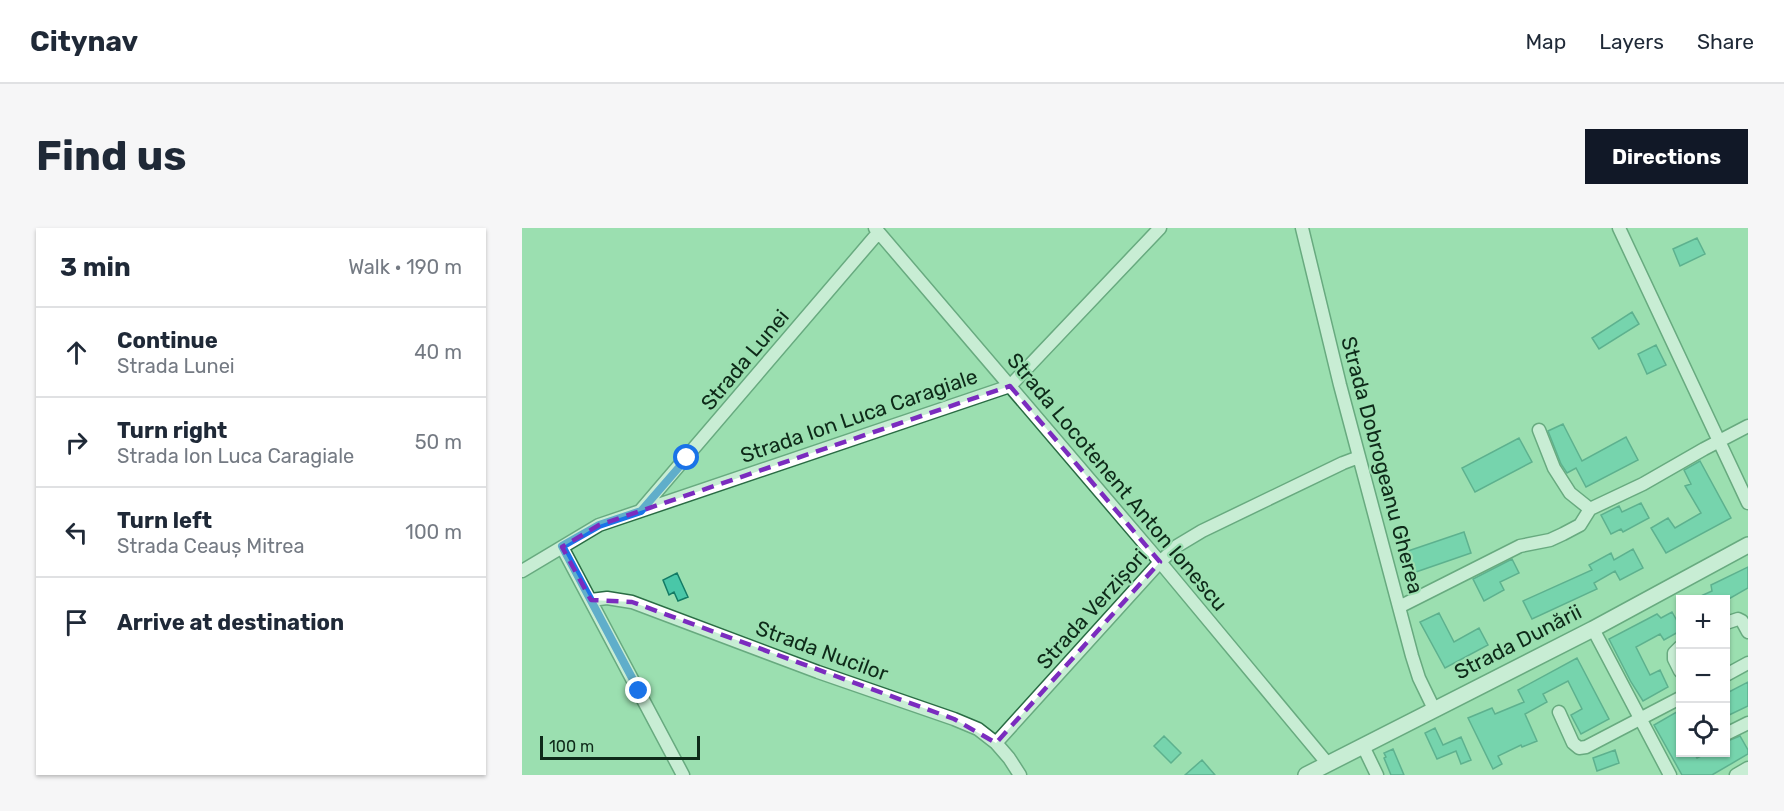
<!DOCTYPE html>
<meta charset="utf-8">
<style>
:root{--surface:#fff;--page:#f6f6f7;--text:#1f2937;--muted:#747a83;--line:#e0e1e3;--accent:#111827}
body{margin:0;font-family:Rubik,sans-serif;background:var(--page);color:var(--text)}
.controls{position:absolute;right:18px;bottom:18px;display:grid;overflow:hidden;border-radius:0px;box-shadow:0 2px 4px #0004}
.controls button{width:54px;height:54px;display:grid;place-items:center;padding:0;border:0;border-bottom:2px solid var(--line);background:var(--surface);color:var(--text);font:30px sans-serif}
.scale{position:absolute;left:18px;bottom:15px;width:160px;box-sizing:border-box;padding-left:6px;border:3px solid #0e2a19;border-top:0;font-size:16px;line-height:21px;white-space:nowrap;color:#0e2a19;-webkit-text-stroke:4px #9bdfb0;paint-order:stroke}
.stop{position:absolute;width:18px;height:18px;margin:-14px;border:4px solid #1a73e8;border-radius:50%;background:#fff}
.stop.end{background:#1a73e8;border-color:#fff;box-shadow:0 2px 6px #0008}
.list{margin:0;padding:0;list-style:none}
h2{display:flex;justify-content:space-between;align-items:center;height:78px;margin:0;padding:0 24px;font-size:26px}
h2 small{font-size:20px;font-weight:400;color:var(--muted)}
.list li{display:grid;grid-template-columns:39px 1fr auto;gap:18px;align-items:center;box-sizing:border-box;height:90px;padding:0 24px;border-top:2px solid var(--line)}
.list b{display:block;font-size:22px;white-space:nowrap}
.list p{margin:0;font-size:20px;white-space:nowrap;color:var(--muted)}
.list em{font-size:20px;font-style:normal;color:var(--muted)}
.icon{flex:none;width:33px;height:33px;fill:none;stroke:currentColor;stroke-width:2;stroke-linecap:round;stroke-linejoin:round}
.map{position:relative;flex:none;width:1226px;height:547px;overflow:hidden;border-radius:0px}
header{display:flex;align-items:center;gap:36px;box-sizing:border-box;height:84px;padding:0 30px;background:var(--surface);border-bottom:2px solid var(--line)}
header strong{font-size:28px}
nav{display:flex;gap:33px;margin-inline-start:auto;font-size:21px}
.intro{display:flex;align-items:center;justify-content:space-between;box-sizing:border-box;height:144px;padding:0 36px}
h1{margin:0;font-size:42px}
.button{padding:15px 27px;border-radius:0px;background:var(--accent);color:#fff;font-size:21px;font-weight:700}
main{display:flex;gap:36px;padding:0 36px}
aside{flex:1;background:var(--surface);border-radius:0px;box-shadow:0 2px 4px #0004}
.map>svg:first-child{display:block}
.building{fill:#49c7a8;stroke:#137b65;stroke-width:1.5}
.lines{fill:none;stroke-linecap:round;stroke-linejoin:round}
.minor-casing{stroke:#2a6c44;stroke-width:15}
.major-casing{stroke:#2a6c44;stroke-width:18}
.minor{stroke:#fff;stroke-width:12}
.major{stroke:#fff;stroke-width:15}
.route{stroke:#1a73e8;stroke-width:8}
.marked{fill:none;stroke:#7b2cbf;stroke-width:4.5;stroke-dasharray:12 8;stroke-linejoin:round}
.labels{text-anchor:middle;stroke-width:4.5;stroke-linejoin:round;paint-order:stroke}
.street-label{font-size:21px;fill:#0e2a19;stroke:#9bdfb0}
</style>
<header>
<strong>Citynav</strong>
<nav><a>Map</a><a>Layers</a><a>Share</a></nav>
</header>
<div class="intro"><h1>Find us</h1><a class="button">Directions</a></div>
<main>
<aside>
<h2>3 min<small>Walk · 190 m</small></h2>
<ul class="list">
<li><svg class="icon" aria-label="ahead" viewBox="0 0 24 24"><path d="M12 20V5M6 11l6-6 6 6"/></svg><div><b>Continue</b><p>Strada Lunei</p></div><em>40 m</em></li>
<li><svg class="icon" aria-label="right" viewBox="0 0 24 24"><path d="M7 20v-9h11M14 6l5 5-5 5"/></svg><div><b>Turn right</b><p>Strada Ion Luca Caragiale</p></div><em>50 m</em></li>
<li><svg class="icon" aria-label="left" viewBox="0 0 24 24"><path d="M17 20v-9H6M10 6l-5 5 5 5"/></svg><div><b>Turn left</b><p>Strada Ceauș Mitrea</p></div><em>100 m</em></li>
<li><svg class="icon" aria-label="arrive" viewBox="0 0 24 24"><path d="M6 21V4h12l-3 4 3 4H6"/></svg><div><b>Arrive at destination</b></div></li>
</ul>
</aside>
<div class="map">
<svg width="1226" height="547" viewBox="0 0 1226 547">
<rect width="100%" height="100%" fill="#9bdfb0"/>
<!-- building -->
<path class="building" d="M1175,10L1183,26L1158,38L1151,21Z
M1110,84L1117,96L1077,121L1070,110Z
M1134,117L1144,137L1125,146L1116,126Z
M1041,196L1060,233L1104,209L1116,232L1064,259L1054,240L1045,245L1039,236L1026,203Z
M997,210L1010,234L953,264L940,240Z
M1178,233L1209,290L1144,325L1129,300L1146,290L1153,300L1179,285L1163,258L1169,256L1162,242Z
M1119,275L1127,290L1101,304L1099,301L1089,306L1079,287L1097,278L1100,284Z
M942,304L949,325L891,345L883,324Z
M1111,321L1121,340L1098,352L1093,343L1072,355L1075,361L1010,391L1001,373L1070,342L1067,337L1089,325L1092,332Z
M990,331L997,345L978,354L982,362L962,373L951,351Z
M1226,339V360L1205,372H1170L1190,363L1189,357Z
M155,345L166,369L156,373L152,364L147,367L141,352Z
M1150,384L1158,398V403L1142,412L1138,406L1114,419L1128,447L1138,442L1146,459L1121,473L1109,454L1087,411L1135,386L1139,390Z
M917,385L932,414L957,400L966,417L923,440L898,394Z
M1055,430L1087,491L1059,506L1049,487L1060,481L1046,453L1021,466L1025,474L1003,486L1015,513L1000,519L999,517L976,528L980,536L971,541L946,490L970,480L973,486L1002,474L996,462Z
M1226,454V478L1203,489V466Z
M1158,482V525H1172L1175,530L1185,525H1203V514L1218,508L1226,522V526L1190,547H1160L1132,497Z
M913,500L921,517L939,509L949,532L939,536L934,523L915,531L903,505Z
M642,508L659,525L649,535L632,518Z
M871,521L882,547H869L862,530L864,529L862,525Z
M1093,522L1097,535L1075,543L1071,530Z
M680,532L693,547H663Z"/>
<g class="lines">
<defs>
<path id="minor" d="M353,0L638,334L806,536
M780,0L818,157L890,428L897,450L912,481
M1097,0L1226,275
M1017,202L1032,240L1048,265L1068,281
M119,282L356,5
M40,319L161,547
M0,343L77,297L488,158L638,0
M69,372L85,370L110,374L296,444L432,491L456,501L474,515L487,530L498,547
M877,379L998,318L1028,312L1041,306L1058,297L1068,281L1121,256L1182,221L1226,198
M1204,395L1216,391L1220,393L1226,404
M1071,401L1148,547
M1158,419L1152,425V431L1158,443
M1204,447L1226,435
M1037,484L1051,515L1057,520L1064,519L1158,470
M1204,506L1226,495
M474,515L638,334L655,318L680,303L821,235L837,229
M841,518L855,547
M1214,547L1226,540"/>
<path id="major" d="M784,547L1071,401L1226,317"/>
</defs>
<!-- minor casing -->
<use href="#minor" class="minor-casing"/>
<!-- major casing -->
<use href="#major" class="major-casing"/>
<!-- minor -->
<use href="#minor" class="minor"/>
<!-- major -->
<use href="#major" class="major"/>
</g>
<g class="lines">
<!-- route -->
<path class="route" d="M117,463L40,318L77,297L119,283L165,230"/>
</g>
<!-- marked area -->
<path d="M0 0H1226V547H0ZM488,158L638,334L474,515L432,491L110,374L69,372L40,319L77,297Z" fill="#9bdfb0" fill-opacity=".55" fill-rule="evenodd"/>
<path class="marked" d="M488,158L638,334L474,515L432,491L110,374L69,372L40,319L77,297Z"/>
<g class="labels">
<!-- street labels -->
<g class="street-label">
<text transform="translate(223 132) rotate(-50)" y="7">Strada Lunei</text>
<text transform="translate(337 188) rotate(-19)" y="7">Strada Ion Luca Caragiale</text>
<text transform="translate(860 237) rotate(75)" y="7">Strada Dobrogeanu Gherea</text>
<text transform="translate(595 254) rotate(50)" y="7">Strada Locotenent Anton Ionescu</text>
<text transform="translate(570 381) rotate(-48)" y="7">Strada Verzișori</text>
<text transform="translate(996 414) rotate(-27)" y="7">Strada Dunării</text>
<text transform="translate(300 423) rotate(20)" y="7">Strada Nucilor</text>
</g>
</g>
</svg>
<div class="controls">
<button>+</button>
<button>−</button>
<button><svg class="icon" aria-label="locate" viewBox="0 0 24 24"><circle cx="12" cy="12" r="6"/><path d="M12 2v4M12 18v4M2 12h4M18 12h4"/></svg></button>
</div>
<div class="scale">100 m</div>
<div class="stop" style="left:165px;top:230px"></div>
<div class="stop end" style="left:117px;top:463px"></div>
</div>
</main>
